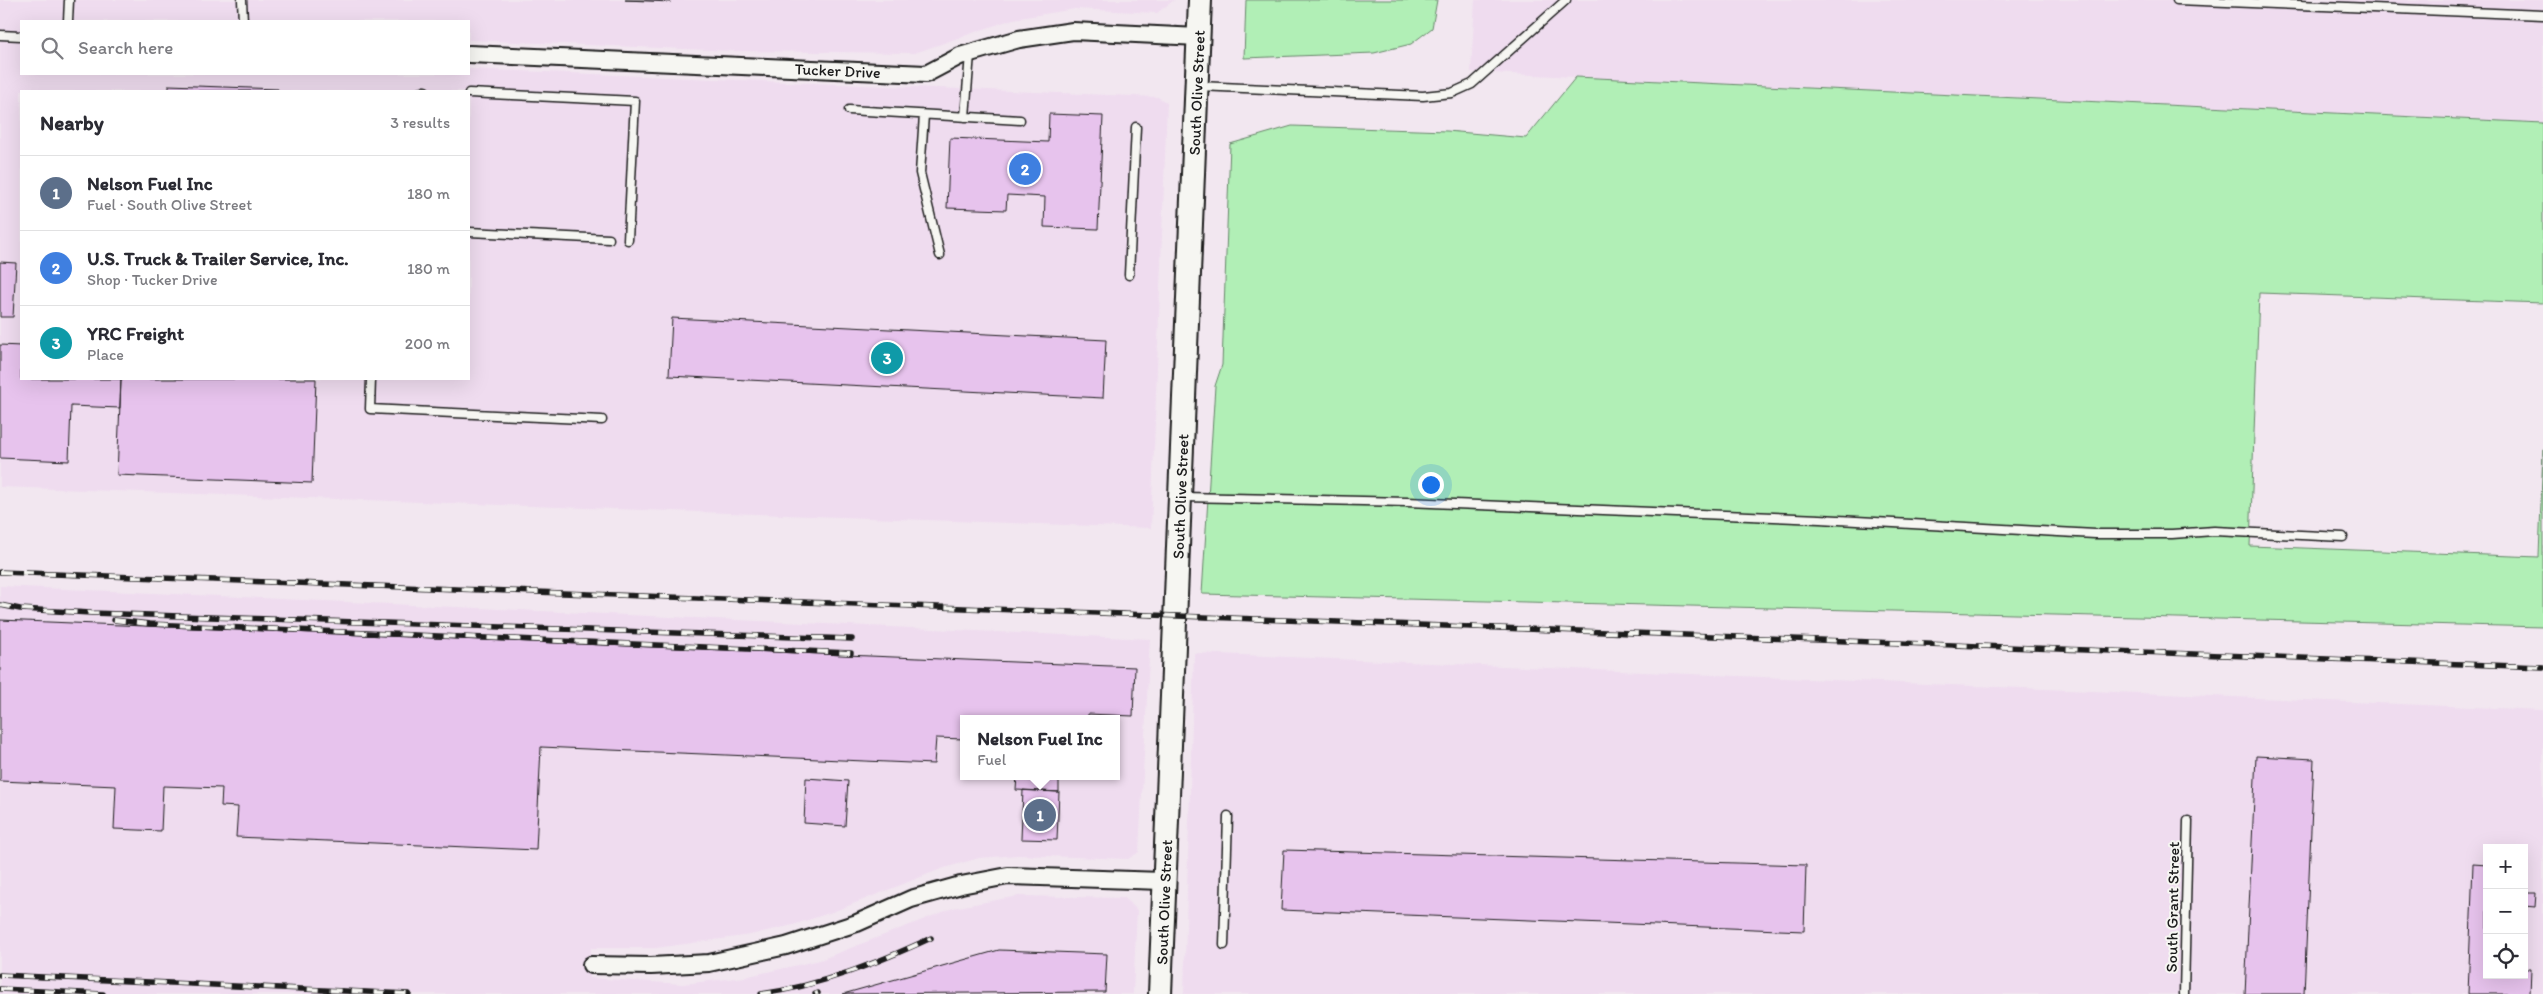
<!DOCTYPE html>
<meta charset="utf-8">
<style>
:root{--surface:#fff;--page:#f2f2f3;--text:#2b2b33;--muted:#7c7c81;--line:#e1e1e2;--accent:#c8321e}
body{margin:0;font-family:Itim,sans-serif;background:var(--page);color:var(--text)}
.controls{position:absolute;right:15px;bottom:15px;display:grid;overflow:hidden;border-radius:0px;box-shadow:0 5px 20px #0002}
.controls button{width:45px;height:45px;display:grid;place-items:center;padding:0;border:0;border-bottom:1px solid var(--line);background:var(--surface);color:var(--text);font:25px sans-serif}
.you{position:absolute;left:1430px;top:484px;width:18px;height:18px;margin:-12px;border:4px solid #fff;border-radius:50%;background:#1a73e8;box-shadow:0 0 0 8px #1a73e833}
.badge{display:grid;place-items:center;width:32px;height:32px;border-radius:50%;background:var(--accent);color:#fff;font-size:16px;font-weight:700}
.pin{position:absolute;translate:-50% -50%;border:2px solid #fff;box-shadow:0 1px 5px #0006}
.popup{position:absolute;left:960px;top:715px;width:160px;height:65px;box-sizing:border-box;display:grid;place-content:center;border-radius:0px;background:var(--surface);filter:drop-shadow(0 1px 4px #0005);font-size:16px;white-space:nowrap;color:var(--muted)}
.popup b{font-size:19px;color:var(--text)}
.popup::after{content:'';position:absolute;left:50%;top:100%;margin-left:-10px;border:10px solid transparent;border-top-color:var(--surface)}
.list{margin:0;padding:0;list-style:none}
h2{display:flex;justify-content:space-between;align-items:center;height:65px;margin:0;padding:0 20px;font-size:21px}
h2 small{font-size:16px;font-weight:400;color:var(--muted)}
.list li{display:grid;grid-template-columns:32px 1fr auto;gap:15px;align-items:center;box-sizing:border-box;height:75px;padding:0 20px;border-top:1px solid var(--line)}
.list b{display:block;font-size:19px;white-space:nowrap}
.list p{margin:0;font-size:16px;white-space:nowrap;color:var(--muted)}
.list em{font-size:16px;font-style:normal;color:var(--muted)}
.icon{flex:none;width:28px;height:28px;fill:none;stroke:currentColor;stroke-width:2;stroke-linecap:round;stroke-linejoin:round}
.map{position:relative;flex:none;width:2543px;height:994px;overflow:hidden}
.search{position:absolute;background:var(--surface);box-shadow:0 5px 20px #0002;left:20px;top:20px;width:450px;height:55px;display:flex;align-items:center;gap:12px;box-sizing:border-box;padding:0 18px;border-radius:0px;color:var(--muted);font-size:19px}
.panel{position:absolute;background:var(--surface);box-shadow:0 5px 20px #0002;left:20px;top:90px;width:450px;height:290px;border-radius:0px}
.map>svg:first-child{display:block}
.built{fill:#efdcef;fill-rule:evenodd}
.green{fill:#b1efb6;stroke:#668669}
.building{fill:#e7c3ed;stroke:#1c1c1c}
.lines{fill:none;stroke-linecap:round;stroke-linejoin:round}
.lane-casing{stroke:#1c1c1c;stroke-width:11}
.street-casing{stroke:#1c1c1c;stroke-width:20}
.secondary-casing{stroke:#1c1c1c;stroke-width:26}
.lane{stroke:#f6f6f2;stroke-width:8}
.street{stroke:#f6f6f2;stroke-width:16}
.secondary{stroke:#f6f6f2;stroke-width:22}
.rail-casing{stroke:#1c1c1c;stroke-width:5.5}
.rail{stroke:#f6f6f2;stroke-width:4;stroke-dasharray:11;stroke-linecap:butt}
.labels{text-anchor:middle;stroke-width:4;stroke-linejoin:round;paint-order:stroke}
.street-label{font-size:16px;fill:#1c1c1c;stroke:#f6f6f2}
</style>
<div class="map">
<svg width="2543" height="994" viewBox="0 0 2543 994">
<rect width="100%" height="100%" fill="#f2e7f0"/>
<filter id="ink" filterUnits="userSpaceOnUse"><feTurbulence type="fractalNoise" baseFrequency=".02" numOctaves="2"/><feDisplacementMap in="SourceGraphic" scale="10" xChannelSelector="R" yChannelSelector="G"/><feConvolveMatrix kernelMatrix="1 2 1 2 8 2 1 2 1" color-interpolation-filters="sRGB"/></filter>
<g filter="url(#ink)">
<!-- built -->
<path class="built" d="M0,0H1174L1157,13L1075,9L1013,19L915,53L733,51L469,40V21H21V74H469V69L1158,97L1167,103L1151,528L0,487ZM21,91H469V379H21Z
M1475,0H2543V123L1471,72Z
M0,586L1150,639L1139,852L1128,859L1018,855L979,858L941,869L835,911L793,925L750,935L656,948H591L589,978L683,984L745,977L820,960L953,908L1018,896L1125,898L1137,910L1133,994H0ZM964,719H1116V776H964Z
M1194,653L2543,710V994H1184ZM2487,848H2524V975H2487Z"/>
<!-- green -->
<path class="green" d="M1246,0H1437L1432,28L1411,44L1374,53L1244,58Z
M1576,77L2543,123V303L2259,293L2250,546L2539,557L2543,449V627L1202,594L1215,386L1222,365L1230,144L1292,126L1447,131L1526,138Z"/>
<!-- building -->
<path class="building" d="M625,0H671V2Z
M169,85L278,89V91H169Z
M1049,114L1103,116L1098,229L1044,227L1045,197L1007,195L1006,210L947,208L950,138L1048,142Z
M0,262L16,263L13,317H0Z
M672,318L1106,340L1103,398L669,376Z
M0,345L21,346V379H121L120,408L71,406L69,461L0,458Z
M121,379H316L312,483L117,475Z
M0,620L1135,667L1133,716L1088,714V719H964V739L936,738L934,764L541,747L536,850L236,837L238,807L221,806L222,788L163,786L161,831L114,829L116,786L0,781Z
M2256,756L2314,759L2304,994H2245Z
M1017,776H1059V792L1016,790Z
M806,778L848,781L845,826L804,823Z
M1023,790L1059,792L1057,840L1021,839Z
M1284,850L1806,865L1804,931L1281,910Z
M2473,864L2487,865V975H2524V969H2531L2530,994H2468Z
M2524,867V893H2536L2535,907L2524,906Z
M999,950L1107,954L1105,992L843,994Z"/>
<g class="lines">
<defs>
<path id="lane" d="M242,0L243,21
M2177,0L2543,15
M68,21L69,0
M0,35L21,36
M1198,86L1423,96L1452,93L1472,84L1566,0
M422,91H425
M469,93L635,101L628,240
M849,110L1020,120
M924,115L920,173L940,255
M965,117L970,54
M469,232L609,239
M1129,275L1136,127
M371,379L370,409L602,420
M1183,497L1407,502L1820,519L2095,534H2172L2214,531L2343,537
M1224,945L1228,816
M2184,994L2188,821"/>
<g id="street">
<path id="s1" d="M469,54L926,74L960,56L1019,39L1073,31L1199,37"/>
<path d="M591,965L651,966L709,963L786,946L857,923L911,899L961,885L1008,876L1163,881"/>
</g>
<g id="secondary">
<path id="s2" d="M1160,994L1200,0"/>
</g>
</defs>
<!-- lane casing -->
<use href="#lane" class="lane-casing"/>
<!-- street casing -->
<use href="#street" class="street-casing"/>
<!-- secondary casing -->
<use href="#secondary" class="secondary-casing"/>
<!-- lane -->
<use href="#lane" class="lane"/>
<!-- street -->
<use href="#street" class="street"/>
<!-- secondary -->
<use href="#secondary" class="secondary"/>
<defs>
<path id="rail" d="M0,572L2543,667
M0,605L20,609L91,613L852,639
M114,620L150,624L851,653
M0,975L409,994
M0,989L103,994
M761,994C820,986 877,963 931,938
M815,994L818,993"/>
</defs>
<!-- rail casing -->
<use href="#rail" class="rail-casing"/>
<!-- rail -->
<use href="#rail" class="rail"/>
</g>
</g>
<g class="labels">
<!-- street labels -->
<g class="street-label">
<text dy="6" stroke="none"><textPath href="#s1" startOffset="369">Tucker Drive</textPath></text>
<text dy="6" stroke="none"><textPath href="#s2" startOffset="902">South Olive Street</textPath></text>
<text dy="6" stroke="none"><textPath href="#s2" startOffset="498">South Olive Street</textPath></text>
<text dy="6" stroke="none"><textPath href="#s2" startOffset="92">South Olive Street</textPath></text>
<text transform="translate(2172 907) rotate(-89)" y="6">South Grant Street</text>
</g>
</g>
</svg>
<div class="controls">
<button>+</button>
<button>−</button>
<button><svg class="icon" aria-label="locate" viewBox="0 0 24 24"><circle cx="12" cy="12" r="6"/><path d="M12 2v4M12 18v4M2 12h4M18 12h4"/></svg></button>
</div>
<div class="you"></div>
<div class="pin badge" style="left:1040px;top:815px;background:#5c6f8a">1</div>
<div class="popup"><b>Nelson Fuel Inc</b>Fuel</div>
<div class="pin badge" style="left:1025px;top:169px;background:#3f7fe0">2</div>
<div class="pin badge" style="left:887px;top:358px;background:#0f9aa8">3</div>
<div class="search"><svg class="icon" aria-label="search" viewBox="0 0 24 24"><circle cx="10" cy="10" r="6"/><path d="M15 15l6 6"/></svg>Search here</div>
<section class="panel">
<h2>Nearby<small>3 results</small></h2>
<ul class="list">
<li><span class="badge" style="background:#5c6f8a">1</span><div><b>Nelson Fuel Inc</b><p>Fuel · South Olive Street</p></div><em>180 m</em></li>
<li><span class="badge" style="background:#3f7fe0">2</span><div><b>U.S. Truck &amp; Trailer Service, Inc.</b><p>Shop · Tucker Drive</p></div><em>180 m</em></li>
<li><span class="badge" style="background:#0f9aa8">3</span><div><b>YRC Freight</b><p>Place</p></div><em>200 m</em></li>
</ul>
</section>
</div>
